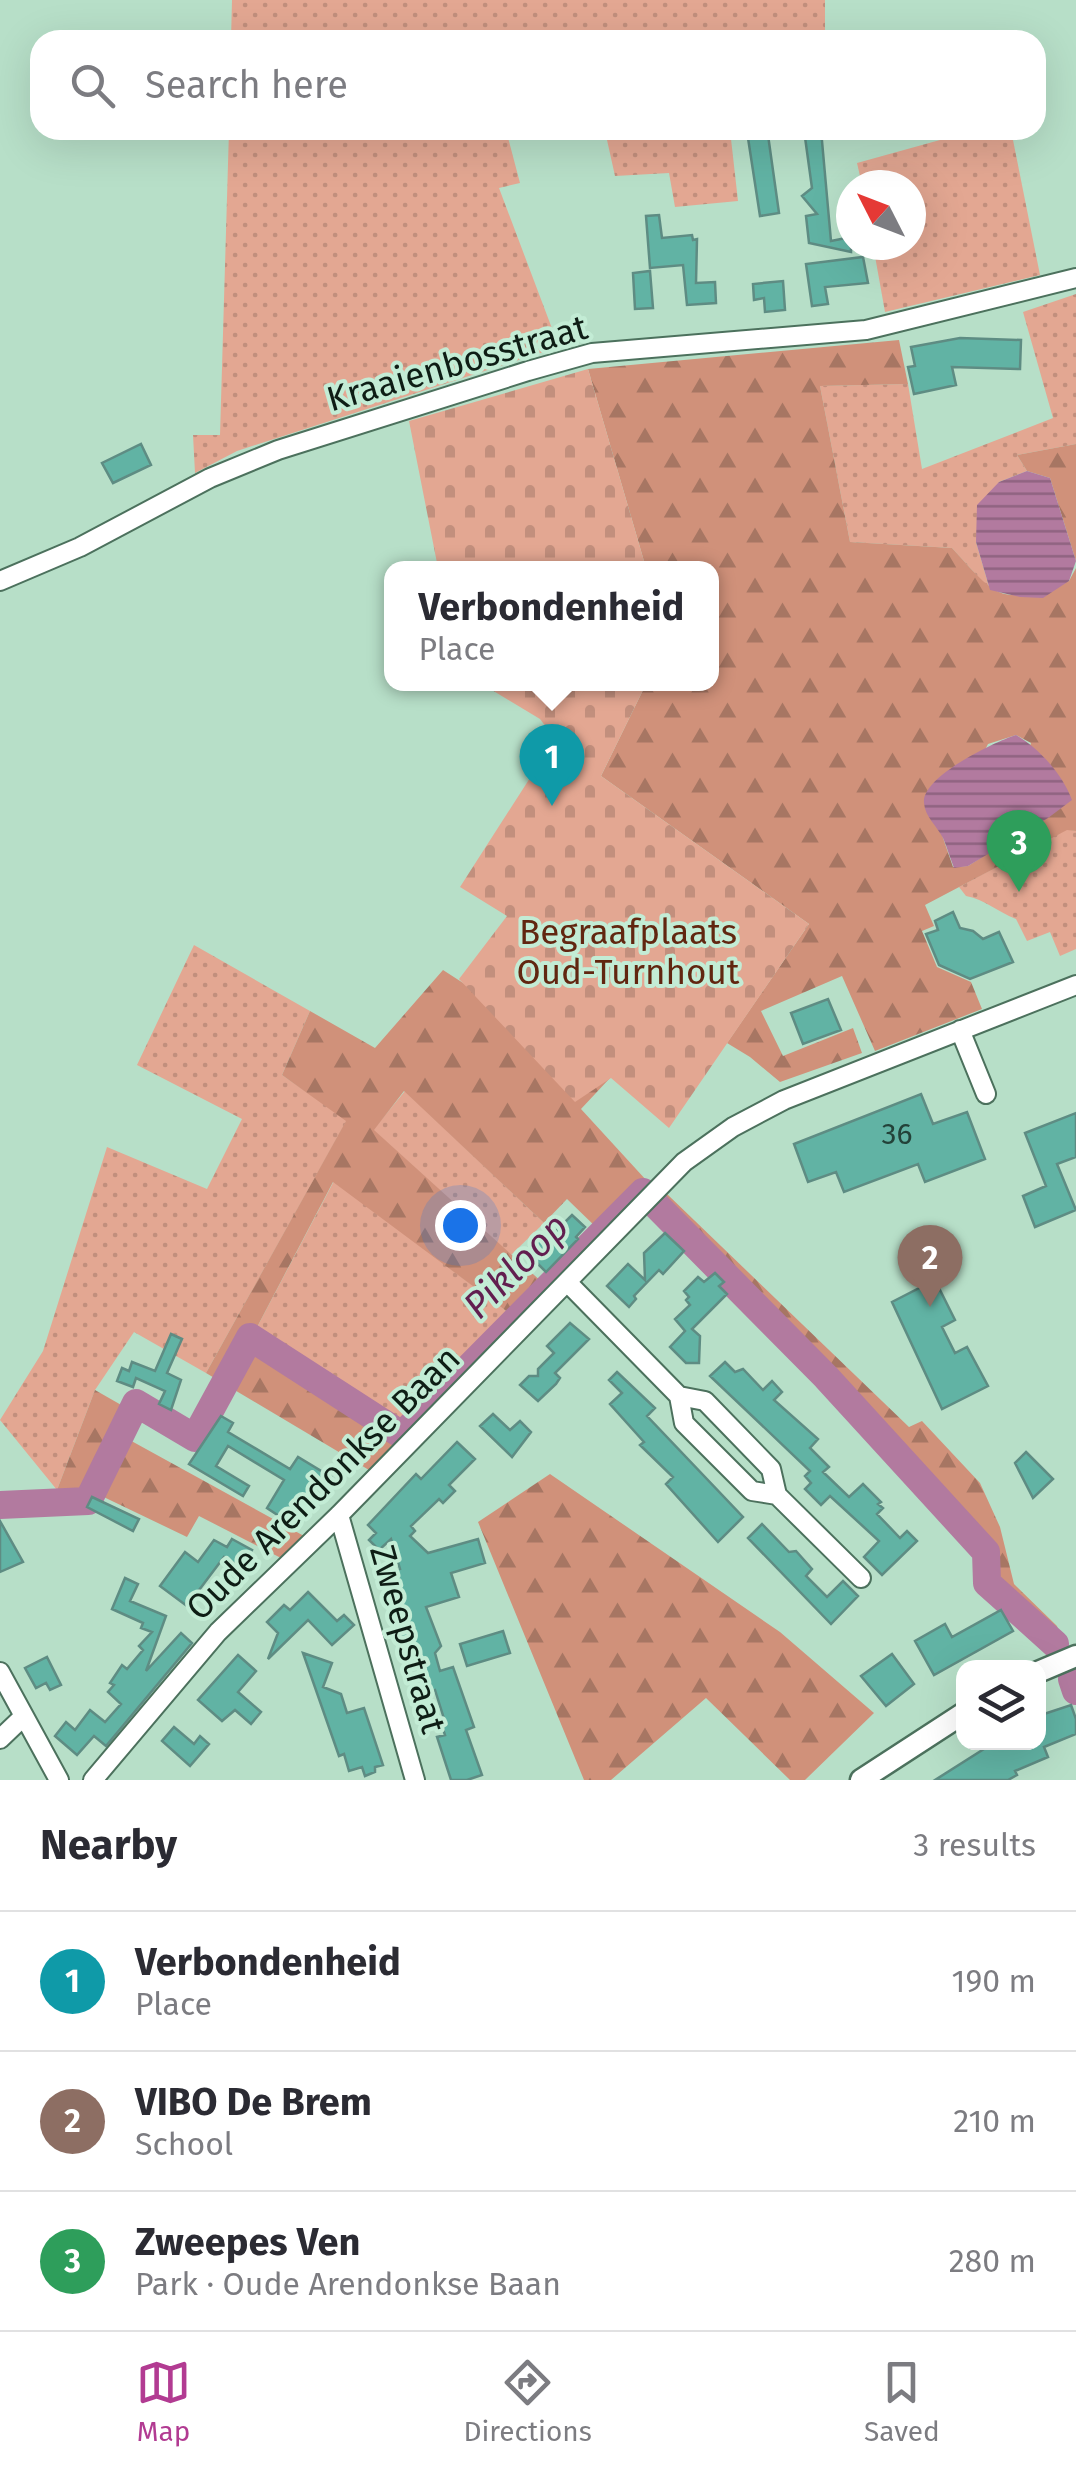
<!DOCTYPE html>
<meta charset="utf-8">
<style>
:root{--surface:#fff;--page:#f7f7f7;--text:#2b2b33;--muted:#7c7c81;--line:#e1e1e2;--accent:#b23b92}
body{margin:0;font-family:"Fira Sans",sans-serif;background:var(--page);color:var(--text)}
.controls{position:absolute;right:30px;bottom:30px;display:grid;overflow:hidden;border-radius:20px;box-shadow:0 10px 40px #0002}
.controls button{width:90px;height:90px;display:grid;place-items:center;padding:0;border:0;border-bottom:2px solid var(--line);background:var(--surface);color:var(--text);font:50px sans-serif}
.compass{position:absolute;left:836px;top:170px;width:90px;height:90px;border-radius:50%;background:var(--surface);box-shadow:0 10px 40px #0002;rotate:312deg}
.you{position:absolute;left:460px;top:1225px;width:35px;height:35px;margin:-25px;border:8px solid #fff;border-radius:50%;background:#1a73e8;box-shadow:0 0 0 15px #1a73e833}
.badge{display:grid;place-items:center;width:65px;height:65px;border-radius:50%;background:var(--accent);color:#fff;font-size:32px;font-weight:700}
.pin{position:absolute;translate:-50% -82px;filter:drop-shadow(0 2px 5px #0008)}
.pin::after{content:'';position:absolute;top:52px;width:35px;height:30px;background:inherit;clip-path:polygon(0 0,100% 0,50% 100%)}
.popup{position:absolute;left:384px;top:561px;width:335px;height:130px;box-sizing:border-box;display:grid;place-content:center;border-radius:20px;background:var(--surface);filter:drop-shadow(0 2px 8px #0005);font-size:32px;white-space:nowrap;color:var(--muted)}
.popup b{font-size:38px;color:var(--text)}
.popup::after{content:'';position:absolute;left:50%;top:100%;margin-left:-20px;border:20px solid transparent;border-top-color:var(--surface)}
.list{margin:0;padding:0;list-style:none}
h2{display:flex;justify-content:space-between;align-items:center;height:130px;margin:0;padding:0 40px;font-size:42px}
h2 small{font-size:32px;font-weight:400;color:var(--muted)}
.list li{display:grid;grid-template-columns:65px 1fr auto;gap:30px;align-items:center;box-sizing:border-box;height:140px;padding:0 40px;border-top:2px solid var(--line)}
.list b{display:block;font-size:38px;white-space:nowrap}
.list p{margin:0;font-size:32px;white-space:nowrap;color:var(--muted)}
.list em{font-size:32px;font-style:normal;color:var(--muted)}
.icon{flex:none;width:55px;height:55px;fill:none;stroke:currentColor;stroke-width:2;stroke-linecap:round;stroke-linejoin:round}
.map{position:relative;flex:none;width:1076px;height:1780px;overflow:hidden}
.search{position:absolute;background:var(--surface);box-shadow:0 10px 40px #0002;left:30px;right:30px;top:30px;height:110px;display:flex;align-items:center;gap:25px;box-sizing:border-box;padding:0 35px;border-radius:30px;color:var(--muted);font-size:38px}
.sheet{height:550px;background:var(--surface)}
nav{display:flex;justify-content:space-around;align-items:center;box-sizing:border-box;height:140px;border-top:2px solid var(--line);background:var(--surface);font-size:28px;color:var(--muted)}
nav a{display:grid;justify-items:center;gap:5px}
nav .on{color:var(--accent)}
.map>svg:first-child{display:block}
.grass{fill:url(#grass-dots)}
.forest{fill:url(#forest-firs);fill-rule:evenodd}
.cemetery{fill:url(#cemetery-stones)}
.water{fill:url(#water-rules)}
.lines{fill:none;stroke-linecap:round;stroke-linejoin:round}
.river{stroke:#b27a9f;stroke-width:28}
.building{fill:#61b3a4;stroke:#5e8c83;stroke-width:2.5}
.minor-casing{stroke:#4c715d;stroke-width:22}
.major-casing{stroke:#4c715d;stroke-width:25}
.minor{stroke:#fff;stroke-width:18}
.major{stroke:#fff;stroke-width:20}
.labels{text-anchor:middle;stroke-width:8;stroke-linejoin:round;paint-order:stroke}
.number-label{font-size:30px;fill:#234239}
.street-label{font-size:35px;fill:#0e1d15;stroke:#c3ecd5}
.park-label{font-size:35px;fill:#612610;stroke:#c3ecd5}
.water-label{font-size:38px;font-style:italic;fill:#621e4f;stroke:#c3ecd5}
</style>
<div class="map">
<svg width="1076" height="1780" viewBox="0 0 1076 1780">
<defs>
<pattern id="grass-dots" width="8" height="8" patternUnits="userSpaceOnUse" patternTransform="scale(2.5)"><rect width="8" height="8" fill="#e3a792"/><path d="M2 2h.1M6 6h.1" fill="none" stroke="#c28f7d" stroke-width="1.8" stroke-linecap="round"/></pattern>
<pattern id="forest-firs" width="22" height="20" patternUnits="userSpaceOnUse" patternTransform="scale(2.5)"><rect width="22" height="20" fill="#d0917a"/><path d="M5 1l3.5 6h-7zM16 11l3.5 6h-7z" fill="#a77663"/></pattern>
<pattern id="cemetery-stones" width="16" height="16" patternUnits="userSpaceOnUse" patternTransform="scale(2.5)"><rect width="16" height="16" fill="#e3a792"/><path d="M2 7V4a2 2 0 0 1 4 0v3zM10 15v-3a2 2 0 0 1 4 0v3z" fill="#c28f7d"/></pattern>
<pattern id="water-rules" width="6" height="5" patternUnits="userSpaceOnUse" patternTransform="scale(2.5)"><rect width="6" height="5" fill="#b27a9f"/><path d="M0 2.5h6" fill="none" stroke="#8f6380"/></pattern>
</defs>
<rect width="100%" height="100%" fill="#b7dfc8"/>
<!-- grass -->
<path class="grass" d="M232,0H825V40H231Z
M229,130H506L520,183L499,188L559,347L237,451L195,473L193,435H220Z
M640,130H730L738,201L675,207L669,173L615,176L607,140L640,134Z
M976,130H1011L1040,275L885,312L873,245H911V185H862L857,163Z
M1076,294V444L1017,455L1027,471L999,482L976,542L990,590L952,548L850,542L820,386L908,384L922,469L1053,418L1023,312Z
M1067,829L1076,831V949L1060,956L1050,932L1027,941L1016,919C998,912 986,900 966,896L959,887Z
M194,945L310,1011L282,1075L347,1120L206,1373L134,1332L95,1390L57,1490L0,1420L43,1351L107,1147L207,1189L242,1119L137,1065Z
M405,1091L544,1223L511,1255L373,1130Z
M334,1181L513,1316L405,1423L255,1331Z"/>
<!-- forest -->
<path class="forest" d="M899,340L908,384L820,386L850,542L952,548C1001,602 999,604 1069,581L1076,568V831L1067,830L925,905L934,926L922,931L937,967L971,982L982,1009L875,1051L842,976L761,1011L783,1056L853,1028L862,1053L780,1082L750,1057L727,1043L809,924L601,776L646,684H712V568H646L588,369ZM1016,735L1031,743L998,847L968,866L953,867L942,835L988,744Z
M1076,444V561L1050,478L1027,471L1017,455Z
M443,970L610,1078L581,1109L647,1181L600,1231L567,1199L544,1223L404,1091L374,1130L544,1284L513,1316L333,1182L255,1331L405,1423L396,1442L369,1470L206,1373L346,1121L282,1075L310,1011L375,1048Z
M667,1194L909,1427L922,1421L980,1483L1000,1527L1014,1584L1057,1626L1061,1639L1055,1644L987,1583L986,1552L826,1377L655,1205Z
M95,1390L137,1414L126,1438L304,1536L281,1558L199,1516L187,1537L87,1489L76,1499L57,1490Z
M550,1474L780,1632L874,1713L805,1780H790L706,1698L611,1780H584L478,1522Z"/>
<!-- cemetery -->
<path class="cemetery" d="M588,369L646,568H438L409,421Z
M482,684H646L601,776L809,924L669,1128L611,1078L575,1102L459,979L507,916L460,887L555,739L540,719Z"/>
<!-- water -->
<path class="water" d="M1027,471L1050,478L1076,561L1069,581L1043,598L1020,597L990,590L976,542L977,505L999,482Z
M1016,735C1039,748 1063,775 1072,800L1048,818L968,866L954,868C950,858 947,847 943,838C937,826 925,817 924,803C921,777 994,742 1016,735Z"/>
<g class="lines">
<!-- river -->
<path class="river" d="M0,1505L88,1501L136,1403L195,1438L250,1337L402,1435L643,1192L826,1377L986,1552L987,1583L1055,1644
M1072,1679L1076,1691"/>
</g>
<!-- building -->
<path class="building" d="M804,130H821L831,241L851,237V252L809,243L806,216L817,214L802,196L812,188Z
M768,135L779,213L760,216L748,138Z
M659,215L662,238L692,235L693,240L697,239L696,283L715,282L716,303L687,305L683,265L650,268L646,216Z
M863,257L868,283L825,287L828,304L812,306L806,264Z
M650,271L653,308L635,309L633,273Z
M783,281L785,310L765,312L764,298L754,300L753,284Z
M960,338L1021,340L1020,369L952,367L956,385L914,394L908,367L915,366L911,347Z
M141,444L151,465L113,483L102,463Z
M953,912L960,928L973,931L983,939L999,932L1013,962L970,979L939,965L926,934L938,930L935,921Z
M828,999L841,1030L803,1044L791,1013Z
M921,1094L933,1124L967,1112L985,1159L925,1182L918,1164L844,1192L836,1172L808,1182L794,1144Z
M1076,1113V1157L1057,1164L1076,1210L1035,1227L1023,1196L1046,1186L1025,1133Z
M572,1215L585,1227L576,1237L578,1239L546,1272L525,1251L543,1234L548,1239Z
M665,1233L684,1251L663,1274L659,1270L634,1296L636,1299L629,1307L607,1286L628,1264L645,1280L644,1253Z
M715,1273L724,1282L719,1286L727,1294L692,1329L700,1336L699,1363H686L670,1347L685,1331L675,1319L690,1305L686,1300L689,1297L684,1291L698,1277L704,1282Z
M935,1280L955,1320L942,1327L955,1353L967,1347L988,1386L942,1409L892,1302Z
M570,1323L589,1339L555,1373L560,1378L556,1384L538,1401L520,1385L529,1376H538V1369L554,1353L547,1346Z
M171,1334L182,1339L167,1373L181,1380L171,1410L159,1404L165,1391L136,1378L133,1387L117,1381L122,1368L129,1371L132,1362L155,1371Z
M725,1362L735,1372L743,1369L763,1390L772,1381L782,1392L774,1400L818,1439L810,1448L829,1467L823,1472L849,1497L863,1484L881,1502L878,1504L883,1508L877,1514L900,1538L907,1531L917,1541L882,1575L864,1557L879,1541L830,1496L821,1505L805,1489L811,1483L805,1476L810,1471L710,1376Z
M617,1372L655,1408L647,1416L743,1517L718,1542L666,1484L673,1477L640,1445L644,1442L610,1404L622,1393L609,1380Z
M493,1414L510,1430L520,1421L531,1432L512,1457L480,1426Z
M221,1416L233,1423L228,1432L290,1469L298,1457L331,1477L322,1490L316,1487L296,1519L284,1514L282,1518L267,1508L284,1480L228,1446L216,1466L249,1486L243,1496L189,1464Z
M457,1442L475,1459L449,1485L455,1491L443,1503L439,1499L411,1526L415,1531L410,1536L428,1553L478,1539L485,1563L451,1573L459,1597L426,1607L441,1646L435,1653L440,1671L453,1667L474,1727L466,1730L482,1775L467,1780H451L437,1737L445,1735L442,1726L446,1725L435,1690L432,1691L422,1660L411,1663L392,1609L383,1580V1574L400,1569L391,1539L379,1550L369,1540L376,1533L368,1525L416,1474L421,1479Z
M1026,1452L1053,1479L1033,1498L1015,1463Z
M92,1497L139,1519L133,1531L87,1507Z
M0,1521L23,1562L0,1572Z
M762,1524L789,1552L796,1551L812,1569L806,1576L827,1597L843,1581L858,1596L831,1624L748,1538Z
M232,1539L252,1550L242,1568L224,1557L187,1606L160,1586L185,1552L198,1562L214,1540L227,1547Z
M125,1578L138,1584L130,1601L166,1616L146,1671L181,1633L192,1643L106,1746L94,1736L77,1755L55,1736L66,1722L75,1730L90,1710L105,1722L121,1704L108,1692L114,1685L110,1683L122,1665L127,1669L143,1650L139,1646L152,1632L141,1628L143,1623L112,1609Z
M308,1592L337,1621L344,1615L354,1625L332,1645L308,1620L268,1659L278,1633L267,1622L284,1605L290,1610Z
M1001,1610L1013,1631L934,1675L915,1641L945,1624L952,1637Z
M503,1631L510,1653L467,1666L460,1644Z
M303,1653L332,1663L323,1687L341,1694L347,1713L364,1708L383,1765L375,1767V1772L365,1776L362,1767L349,1771L344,1754L339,1756Z
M892,1654L914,1684L886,1706L861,1676Z
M238,1655L256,1671L238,1692L261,1712L251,1724L235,1710L222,1721L198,1700Z
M47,1657L61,1685L50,1690L46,1683L36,1688L25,1668Z
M1071,1705L1076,1719V1734L1044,1747L1048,1757L1015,1771L1017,1775L1008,1780H935L995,1742H1038V1716Z
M174,1727L194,1744L200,1736L209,1744L190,1766L162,1741Z"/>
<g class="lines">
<defs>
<path id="minor" d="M0,581L80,547L210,478L278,450L528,371L592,353L866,330L1076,278
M960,1030L986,1094
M568,1283L679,1396L684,1423L752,1491L777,1495L861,1578
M679,1396L705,1401L771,1469L777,1495
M339,1515L415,1780
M0,1672L59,1780
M0,1739L23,1717
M93,1780L218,1632L339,1515L684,1162L733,1127L784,1100L1076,985"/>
<path id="major" d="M1038,1672L1076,1656
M861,1780L964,1713"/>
</defs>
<!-- minor casing -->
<use href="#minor" class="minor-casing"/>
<!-- major casing -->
<use href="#major" class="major-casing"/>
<!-- minor -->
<use href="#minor" class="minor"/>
<!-- major -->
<use href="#major" class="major"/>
</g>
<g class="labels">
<!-- number labels -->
<g class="number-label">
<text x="897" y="1144">36</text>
</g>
<!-- street labels -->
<g class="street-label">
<text transform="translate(457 363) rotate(-16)" y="12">Kraaienbosstraat</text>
<text transform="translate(323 1483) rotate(-45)" y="12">Oude Arendonkse Baan</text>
<text transform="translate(408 1639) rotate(74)" y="12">Zweepstraat</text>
</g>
<!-- park labels -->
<g class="park-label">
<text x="628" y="944">Begraafplaats<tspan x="628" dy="40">Oud-Turnhout</tspan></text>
</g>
<!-- water labels -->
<g class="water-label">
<text transform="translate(516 1266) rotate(-45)" y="13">Pikloop</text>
</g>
</g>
</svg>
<div class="controls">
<button><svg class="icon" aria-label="layers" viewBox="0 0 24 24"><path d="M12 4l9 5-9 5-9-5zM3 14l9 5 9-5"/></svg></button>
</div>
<svg class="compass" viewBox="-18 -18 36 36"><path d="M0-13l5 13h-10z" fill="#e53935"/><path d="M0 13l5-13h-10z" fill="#7c7c81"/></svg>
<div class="you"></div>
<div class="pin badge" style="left:552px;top:806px;background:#0f9aa8">1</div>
<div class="popup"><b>Verbondenheid</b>Place</div>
<div class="pin badge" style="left:930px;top:1307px;background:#8d6e63">2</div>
<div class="pin badge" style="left:1019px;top:892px;background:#2e9e5b">3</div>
<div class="search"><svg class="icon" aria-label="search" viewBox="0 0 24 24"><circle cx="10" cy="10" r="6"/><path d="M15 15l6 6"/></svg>Search here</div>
</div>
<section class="sheet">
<h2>Nearby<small>3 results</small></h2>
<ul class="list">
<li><span class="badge" style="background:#0f9aa8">1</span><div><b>Verbondenheid</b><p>Place</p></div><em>190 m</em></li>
<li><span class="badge" style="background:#8d6e63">2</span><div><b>VIBO De Brem</b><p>School</p></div><em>210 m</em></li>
<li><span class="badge" style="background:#2e9e5b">3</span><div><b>Zweepes Ven</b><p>Park · Oude Arendonkse Baan</p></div><em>280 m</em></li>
</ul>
</section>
<nav>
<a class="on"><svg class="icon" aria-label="map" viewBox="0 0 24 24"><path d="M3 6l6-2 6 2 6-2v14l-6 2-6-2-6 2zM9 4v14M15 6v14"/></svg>Map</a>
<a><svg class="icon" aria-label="directions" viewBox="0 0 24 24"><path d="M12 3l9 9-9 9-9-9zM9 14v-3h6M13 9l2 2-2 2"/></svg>Directions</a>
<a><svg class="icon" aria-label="saved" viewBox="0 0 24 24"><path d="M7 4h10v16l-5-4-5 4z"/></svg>Saved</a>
</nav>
